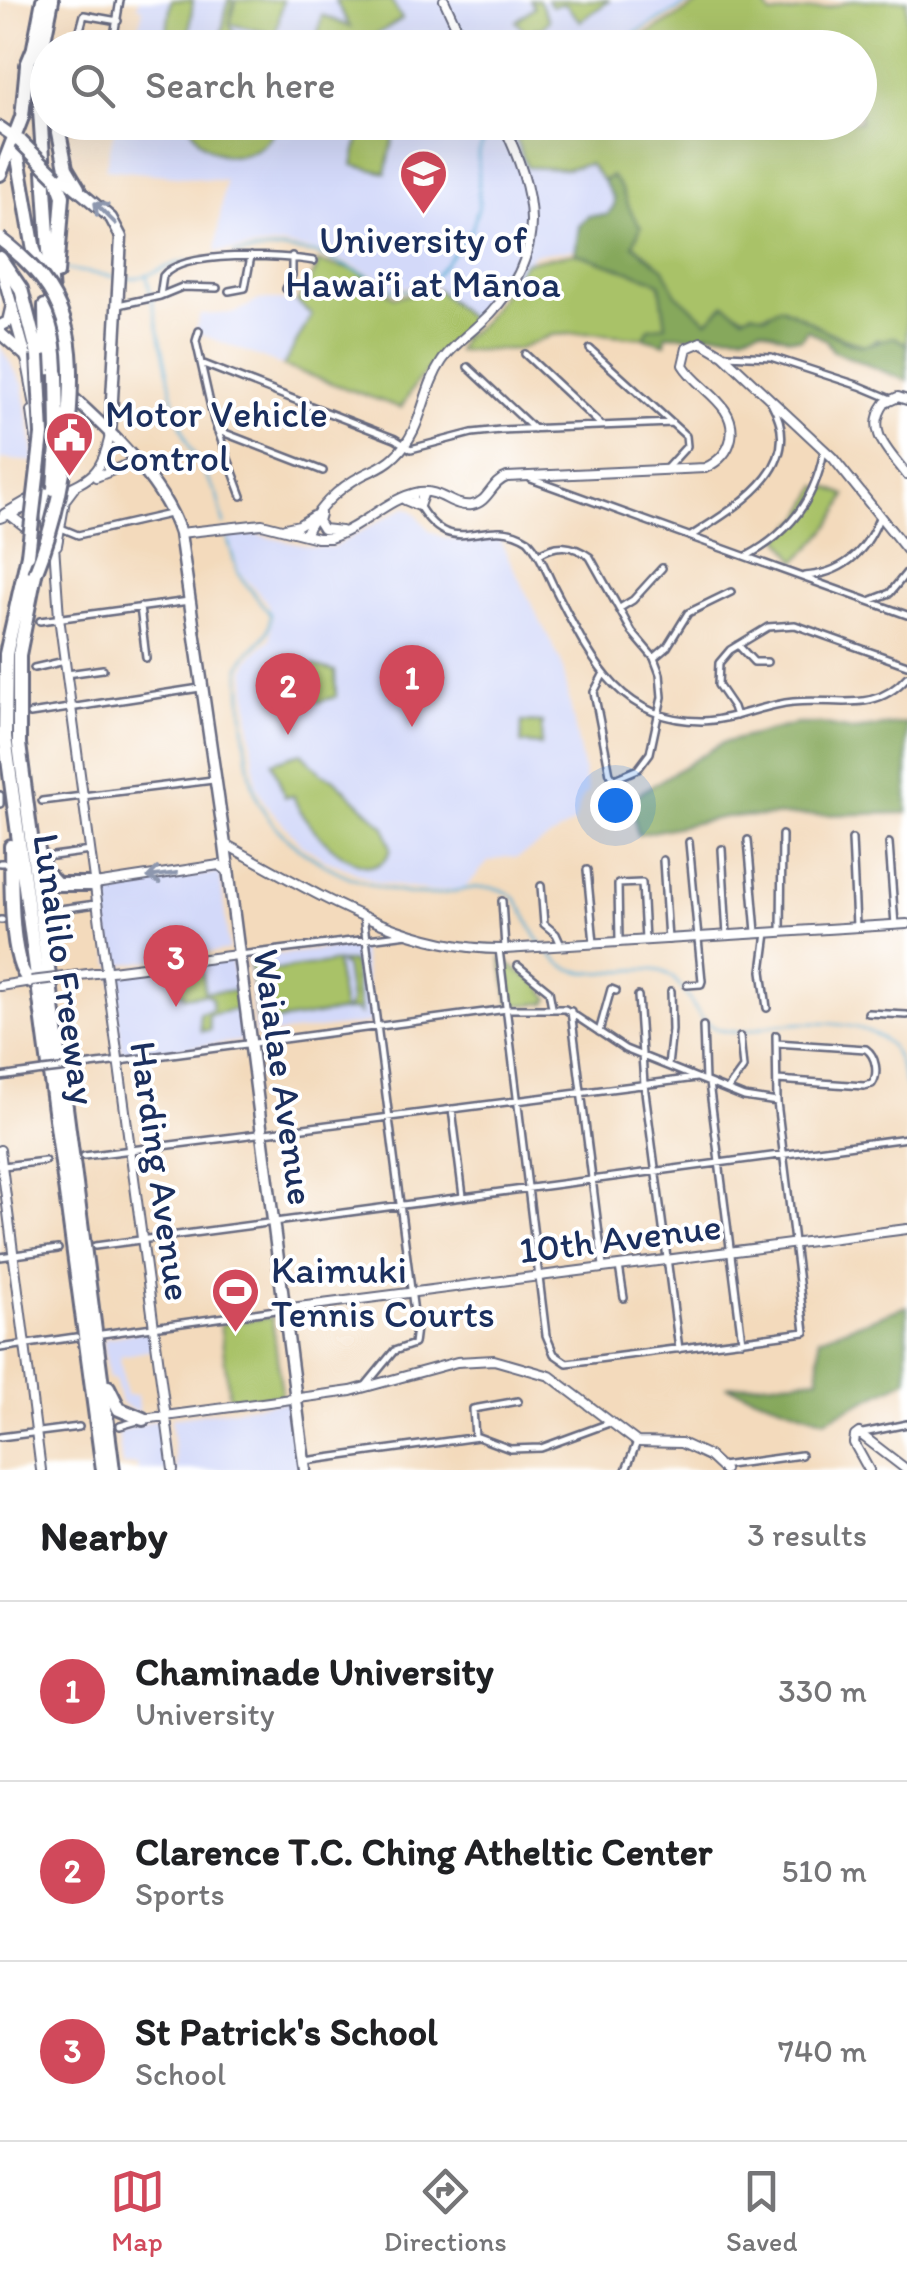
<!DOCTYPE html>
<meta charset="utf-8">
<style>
:root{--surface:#fff;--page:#f6f6f6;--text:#202124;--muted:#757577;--line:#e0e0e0;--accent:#d1495b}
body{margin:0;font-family:Itim,sans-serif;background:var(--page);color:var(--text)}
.you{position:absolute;left:615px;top:805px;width:35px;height:35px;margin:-25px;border:8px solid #fff;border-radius:50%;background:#1a73e8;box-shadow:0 0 0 15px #1a73e833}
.badge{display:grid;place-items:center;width:65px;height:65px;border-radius:50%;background:var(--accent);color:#fff;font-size:32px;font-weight:700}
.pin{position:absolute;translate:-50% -82px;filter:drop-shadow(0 2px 5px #0008)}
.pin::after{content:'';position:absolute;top:52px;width:35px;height:30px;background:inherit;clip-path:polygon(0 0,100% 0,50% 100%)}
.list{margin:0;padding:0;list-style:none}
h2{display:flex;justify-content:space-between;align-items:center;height:130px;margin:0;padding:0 40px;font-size:42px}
h2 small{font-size:32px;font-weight:400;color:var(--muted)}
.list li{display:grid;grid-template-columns:65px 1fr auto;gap:30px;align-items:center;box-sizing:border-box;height:180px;padding:0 40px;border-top:2px solid var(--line)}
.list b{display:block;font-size:38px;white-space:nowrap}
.list p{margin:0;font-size:32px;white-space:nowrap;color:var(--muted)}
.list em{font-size:32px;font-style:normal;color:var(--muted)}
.icon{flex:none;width:55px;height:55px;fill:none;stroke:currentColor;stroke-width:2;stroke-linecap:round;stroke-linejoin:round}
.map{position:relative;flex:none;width:907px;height:1470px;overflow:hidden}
.search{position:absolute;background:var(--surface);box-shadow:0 10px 40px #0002;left:30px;right:30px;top:30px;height:110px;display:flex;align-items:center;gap:25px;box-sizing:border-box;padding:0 35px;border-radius:55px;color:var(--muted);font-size:38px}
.sheet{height:670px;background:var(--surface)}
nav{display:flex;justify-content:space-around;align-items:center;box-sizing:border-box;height:140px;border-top:2px solid var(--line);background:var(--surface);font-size:28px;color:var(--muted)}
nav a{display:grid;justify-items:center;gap:5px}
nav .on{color:var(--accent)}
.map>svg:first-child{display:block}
.built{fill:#d3d9f9}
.green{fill:#a9c268;stroke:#627863;stroke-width:2.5;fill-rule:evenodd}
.forest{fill:#86a85c;stroke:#506c5d;stroke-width:2.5}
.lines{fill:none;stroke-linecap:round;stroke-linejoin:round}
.stream{stroke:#56add3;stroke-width:2.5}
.street-casing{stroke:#676b7f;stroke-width:10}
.secondary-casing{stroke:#676b7f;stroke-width:12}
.primary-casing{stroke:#676b7f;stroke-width:15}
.highway-casing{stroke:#676b7f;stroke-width:18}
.street{stroke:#fff;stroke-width:5}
.secondary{stroke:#fff;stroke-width:8}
.primary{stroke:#fff;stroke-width:10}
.highway{stroke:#fff;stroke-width:12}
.street-bridge-casing{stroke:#676b7f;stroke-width:10;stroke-linecap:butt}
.secondary-bridge-casing{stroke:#676b7f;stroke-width:12;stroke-linecap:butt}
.highway-bridge-casing{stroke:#676b7f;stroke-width:18;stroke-linecap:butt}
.street-bridge{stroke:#fff;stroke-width:5}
.secondary-bridge{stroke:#fff;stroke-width:8}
.highway-bridge{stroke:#fff;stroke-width:12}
.oneway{stroke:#8d97ae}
.labels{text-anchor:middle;stroke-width:8;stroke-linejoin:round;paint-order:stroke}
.poi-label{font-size:38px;fill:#1b2f5e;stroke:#fff;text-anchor:start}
.street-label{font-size:38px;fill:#1b2f5e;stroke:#fff}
</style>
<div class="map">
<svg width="907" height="1470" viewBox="0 0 907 1470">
<rect width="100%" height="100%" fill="#fff"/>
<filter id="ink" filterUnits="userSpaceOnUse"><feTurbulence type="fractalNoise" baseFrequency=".01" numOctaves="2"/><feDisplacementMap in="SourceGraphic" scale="20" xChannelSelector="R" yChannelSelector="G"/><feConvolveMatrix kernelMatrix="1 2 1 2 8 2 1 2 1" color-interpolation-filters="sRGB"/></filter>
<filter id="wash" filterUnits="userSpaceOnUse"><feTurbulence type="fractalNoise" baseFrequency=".0048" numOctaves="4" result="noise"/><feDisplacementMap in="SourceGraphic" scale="40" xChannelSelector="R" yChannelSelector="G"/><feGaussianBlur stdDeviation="2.25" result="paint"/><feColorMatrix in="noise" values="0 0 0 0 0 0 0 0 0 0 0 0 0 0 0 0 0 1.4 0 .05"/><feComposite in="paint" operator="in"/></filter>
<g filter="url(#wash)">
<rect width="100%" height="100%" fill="#f3dabc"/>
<!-- built -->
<path class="built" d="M139,0H695L608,47L134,48L143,9L137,6Z
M116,123H508L514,134L618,167L616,245L534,254L472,320L432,284L393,288L371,274L324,253L284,245L215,252L225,181L105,169Z
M269,299L297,302L312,314L283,366L195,332L200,315L235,313L259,300Z
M0,346L23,384L35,462L0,459Z
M405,507L412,510L430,531L444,538L469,542L498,537L562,664L588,793L583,795L574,823L517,858L505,857L488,862L465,888L432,892L376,882L322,858L301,844L265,803L256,785L245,670L249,659L270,639L272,616L266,601L240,573L228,535L254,534L312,547H333Z
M220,872L229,950L111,966L102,888Z
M361,945L372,1023L255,1036L247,958Z
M232,959L242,1041L122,1056L112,974Z
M147,1330L151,1333L154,1350L120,1356L126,1395H137L139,1414L121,1403L115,1378L109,1379L103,1339Z
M288,1401L291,1407L300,1470H176L171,1418Z
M156,1420L163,1426L169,1470H138L137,1464L122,1466L118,1431Z"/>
<!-- green -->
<path class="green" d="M171,0H193L189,36L167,31Z
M228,0H233L230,24L236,0H283L273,47H239L227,37H221ZM230,24L269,33L270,34C260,45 248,47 236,38Z
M335,0H391L402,19L360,44L358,41L359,47H315L322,15L350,27Z
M530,0H539L549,20L541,30L536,28L528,36L516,21L534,7Z
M547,0H608L609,1L580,21L565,4L552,6Z
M705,0H762L771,15L825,8L855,0H907V345L878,339L865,346C852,340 838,337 825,330C810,322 797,313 780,307C756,319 747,321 725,304L708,322L675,294L664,269L633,244L640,227C627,212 621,194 611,177L603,181L589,164L565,169L527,167L510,126L515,122H860V48L625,47Z
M362,123H397L386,173L353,165Z
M190,124L268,123L272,135C248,167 204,161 190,124Z
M575,253L652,279L660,285L666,326L650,328L644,338L589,333L552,335L519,349L457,351L462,339L482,323L525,262Z
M317,262L356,270L394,297L438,290L473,322L416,383L401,408L283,366L312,315L297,302L317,268Z
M818,486L823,489L825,486L846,495C837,522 817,543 796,561L780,537L801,518Z
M313,665L335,671L336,696C315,705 291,707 274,691V679L288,669Z
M522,722L542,723L541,745L521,743Z
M301,753L322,774L333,778L385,827L391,849C372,901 296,819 294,796L285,797L272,762Z
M264,959L265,968L275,970L336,962L343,1011L258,1024L250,961Z
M501,959L541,986L549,999L546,1003L510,1006Z
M339,962H353L360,1014L356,1010L345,1011L350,1003L345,967Z
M201,965L205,992L235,991L238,1009L208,1015L210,1030L201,1031L199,1013L212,1010V998L205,994L184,997L183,993H179L175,969Z
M272,1317L282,1395L230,1401L220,1324Z"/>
<!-- forest -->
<path class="forest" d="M611,176C626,189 626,210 641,227L633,245L664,269L676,294L707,321L725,304L743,316L753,312L766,316L780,307C806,316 838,343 863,345C872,345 885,338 895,337L907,345V381L833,351L826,340L807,330L801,339L788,338L761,328L743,334L707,333V337L666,335L665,344L644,338L649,328L666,325L660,284L652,279L575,253L579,226L588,216L607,215L614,206V199L603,181Z
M907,723V813L725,817L637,835L632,798L722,743L796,724H821L852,730Z
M907,1306V1380L825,1420L726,1386L819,1378V1338Z"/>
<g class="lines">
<!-- stream -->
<path class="stream" d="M608,48L695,0
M234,254L284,249L318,254L367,275L387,288L397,291L426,288L472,229L479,205L478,153L494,122
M65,269L116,277
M147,277L177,415L190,448L217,495L224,524
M124,278C146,281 165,264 187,261
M227,537L238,574L270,614C271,646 248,643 240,668C242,700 245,759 254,789C271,851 369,895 428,895C453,895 486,878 510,894C526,905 528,930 542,944
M547,950C577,989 615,965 655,970C687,973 689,1021 721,1030C737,1035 750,1030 766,1027C800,1021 868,1018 891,1047C900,1058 903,1077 907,1090"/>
</g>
</g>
<g filter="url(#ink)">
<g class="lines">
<defs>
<path id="street" d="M75,48L84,15L118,21
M112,48L120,0
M286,289L292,275V256
M229,291L245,288L251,256
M160,296L182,287L217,288
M118,305L160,296L163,276C182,250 283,255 314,261
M199,331L196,341L214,421L242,496
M590,349L686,436L687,446L665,470
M525,354L600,424
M726,355L771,357L860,386L891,399
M201,363L395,439L411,449L472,433L500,430L672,423
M468,367L534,429
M217,430L323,471
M531,479L907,615
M413,495C451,570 482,510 528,540C540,553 546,571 554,587C588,652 616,722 703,721C734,720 762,705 793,702C836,697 874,715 907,677
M61,528L78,535L170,514
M691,536C735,507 808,468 772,404
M538,555C556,543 572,544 590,557L632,632L654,658L660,674L662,697L650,753L638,769L612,780
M747,556C790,533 816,498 824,450
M804,576C842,574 866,552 879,518
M872,600L890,593L907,572
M140,607L146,658
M620,608L633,600L662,568
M40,621L189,601
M738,645L754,662H767
M654,658L667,647L688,613L731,592
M34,668L65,661
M67,674L103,669
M603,675L594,692L610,774L617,787L631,795
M30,714L200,688
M736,716L733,707L718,685L719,663L730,650L768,627L795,625L907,665
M0,795V804
M42,801L213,780
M852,839L856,926
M748,840L756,932
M889,843L895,925
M722,849L727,936
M53,856L90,851
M663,860L668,940
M0,863H4
M587,870L594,943
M541,886L544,924L556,934L561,945
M502,901L505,948
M60,909L96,904
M363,916L416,1328L414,1344L394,1351L366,1385
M0,920H2
M781,932L782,835
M619,941L618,884L642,883L645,940
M499,949L546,1335L554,1354L567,1363L805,1332L777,1102L776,1035
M240,955L408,934
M518,966L549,991L552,1007
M687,985L701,984L702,981L689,842
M638,996L644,1084L679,1349
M767,1008L762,971L767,933
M571,1011L603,1266
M868,1013L907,1015
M703,1026L705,1081
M599,1032L611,989L616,991
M776,1043L866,1049C876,1056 879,1074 872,1084L864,1086L777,1080
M668,1066L672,1030L671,991
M68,1068L507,1009H565L625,1049L744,1097L777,1102
M0,1077L43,1071
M709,1083L742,1341
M727,1090L743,1068L740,1037
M452,1109L463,1196
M84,1156L696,1078
M3,1166L45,1161
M95,1246L907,1138
M0,1257L58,1249
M619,1266L624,1298
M102,1334L283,1309
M0,1348L76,1337
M120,1426L141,1420
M863,1433L907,1424
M0,1437L79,1427
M475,1437L473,1409L518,1401
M305,1461L478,1437L510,1449L541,1448L612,1422
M721,1466L801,1455
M626,1470L637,1442"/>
<path id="secondary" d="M444,0L466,48
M26,358L37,417
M907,400L898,397L885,403C864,431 890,452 907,475
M32,411L37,447
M43,456L51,516
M96,477L136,461
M41,481L47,531
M57,494C92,478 102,474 110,435
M405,500L419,506L424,492
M4,514L35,496
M320,514L318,521L323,529L341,531
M10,515L46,543
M0,518L35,504
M285,528L299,525L313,516
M53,530L59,617L173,1470
M180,533L262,524L317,538H330C362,528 387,498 420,492C440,489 453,508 472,505C489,502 491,482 507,477L705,468C718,462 728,453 731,438C737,404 698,390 683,365L687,348L701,342L723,355L833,458L907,550
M305,535C316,509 338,488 363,475C375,469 385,466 395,456C424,429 421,392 442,361C455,342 475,330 491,313C549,250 536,193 502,122
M57,545L65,500L74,488
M225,844C311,890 403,951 505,949L907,924
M95,884L219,865L226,870
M56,978L237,955
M0,986L31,981
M0,1150L41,1470
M283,1309L907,1229
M143,1419L351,1391L457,1362L494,1360L550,1376L637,1442L681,1443L709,1456L724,1470
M869,1470L854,1443L855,1436L859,1433L907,1470"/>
<path id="primary" d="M0,127L10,134
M57,172L111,218L121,237L110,435
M0,264L26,357
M0,326L8,322L12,305
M0,333C57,385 157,461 180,533L225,845L305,1470"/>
<path id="highway" d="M52,0L42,50L40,110L57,374
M34,47L43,0
M57,122L66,168L78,188
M16,146L34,250L44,274
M0,174L22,117L27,65L34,48
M56,177L63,196L57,273
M0,258L21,289L38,355
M45,306L46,365
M28,555L6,654L5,737L103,1470
M35,574L19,655V744L113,1470
M11,846C12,874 8,968 31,981
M37,847L44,870L57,884H95
M108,1387L119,1409L143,1419"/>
</defs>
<!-- street casing -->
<use href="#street" class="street-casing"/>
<!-- secondary casing -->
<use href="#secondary" class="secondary-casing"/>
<!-- primary casing -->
<use href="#primary" class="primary-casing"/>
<!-- highway casing -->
<use href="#highway" class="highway-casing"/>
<!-- street -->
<use href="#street" class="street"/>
<!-- secondary -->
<use href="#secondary" class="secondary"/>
<!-- primary -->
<use href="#primary" class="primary"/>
<!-- highway -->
<use href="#highway" class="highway"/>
<defs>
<path id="street-bridge" d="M43,1071L68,1068"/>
<path id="secondary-bridge" d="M31,981L56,978"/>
<path id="highway-bridge" d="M20,141L56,177
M0,239C72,293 75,340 69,423C65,477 55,524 35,574
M54,489L58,430L57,374
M28,555L42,435L38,355"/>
</defs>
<!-- street-bridge casing -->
<use href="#street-bridge" class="street-bridge-casing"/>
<!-- secondary-bridge casing -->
<use href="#secondary-bridge" class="secondary-bridge-casing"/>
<!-- highway-bridge casing -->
<use href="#highway-bridge" class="highway-bridge-casing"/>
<!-- street-bridge -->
<use href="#street-bridge" class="street-bridge"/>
<!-- secondary-bridge -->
<use href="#secondary-bridge" class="secondary-bridge"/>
<!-- highway-bridge -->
<use href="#highway-bridge" class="highway-bridge"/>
</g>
<!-- one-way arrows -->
<defs><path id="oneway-shaft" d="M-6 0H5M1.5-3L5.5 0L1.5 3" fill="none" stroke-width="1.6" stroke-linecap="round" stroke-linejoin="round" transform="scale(2.5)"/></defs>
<g class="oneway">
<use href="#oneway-shaft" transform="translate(105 213) rotate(-135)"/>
<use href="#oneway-shaft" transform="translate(162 875) rotate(172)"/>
</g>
</g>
<!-- icons -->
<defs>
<symbol id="university-pin" viewBox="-11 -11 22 30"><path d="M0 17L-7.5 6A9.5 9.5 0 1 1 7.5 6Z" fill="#d1495b" stroke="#fff"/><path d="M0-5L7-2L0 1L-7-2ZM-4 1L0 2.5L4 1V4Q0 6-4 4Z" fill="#fff"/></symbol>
<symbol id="civic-pin" viewBox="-11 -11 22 30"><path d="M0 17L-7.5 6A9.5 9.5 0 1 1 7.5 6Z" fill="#d1495b" stroke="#fff"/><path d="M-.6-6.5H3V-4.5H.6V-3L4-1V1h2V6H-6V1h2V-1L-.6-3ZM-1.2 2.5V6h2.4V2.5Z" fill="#fff"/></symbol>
<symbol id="stadium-pin" viewBox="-11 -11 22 30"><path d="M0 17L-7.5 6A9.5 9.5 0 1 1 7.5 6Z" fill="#d1495b" stroke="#fff"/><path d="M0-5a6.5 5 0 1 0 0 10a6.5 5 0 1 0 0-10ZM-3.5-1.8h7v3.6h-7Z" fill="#fff"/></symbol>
</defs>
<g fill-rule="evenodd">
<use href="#university-pin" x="396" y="146" width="55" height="75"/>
<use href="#civic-pin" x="42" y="408" width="55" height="75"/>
<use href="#stadium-pin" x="208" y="1264" width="55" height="75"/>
</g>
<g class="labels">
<!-- poi labels -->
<g class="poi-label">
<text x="423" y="253" text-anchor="middle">University of<tspan x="423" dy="44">Hawaiʻi at Mānoa</tspan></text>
<text x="105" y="427">Motor Vehicle<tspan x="105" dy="44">Control</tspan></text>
<text x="271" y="1283">Kaimuki<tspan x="271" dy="44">Tennis Courts</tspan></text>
</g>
<!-- street labels -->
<g class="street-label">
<text transform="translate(65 969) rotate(82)" y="13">Lunalilo Freeway</text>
<text transform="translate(284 1077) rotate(82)" y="13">Waialae Avenue</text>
<text transform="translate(161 1171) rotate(82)" y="13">Harding Avenue</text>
<text transform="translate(620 1238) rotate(-7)" y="13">10th Avenue</text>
</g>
</g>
</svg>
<div class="you"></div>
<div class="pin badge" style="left:412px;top:727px">1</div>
<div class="pin badge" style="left:288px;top:735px">2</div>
<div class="pin badge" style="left:176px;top:1007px">3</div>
<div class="search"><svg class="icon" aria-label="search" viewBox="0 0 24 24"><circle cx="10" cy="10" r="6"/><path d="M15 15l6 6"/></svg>Search here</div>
</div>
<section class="sheet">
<h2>Nearby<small>3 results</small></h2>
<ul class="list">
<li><span class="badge">1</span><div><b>Chaminade University</b><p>University</p></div><em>330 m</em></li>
<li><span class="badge">2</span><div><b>Clarence T.C. Ching Atheltic Center</b><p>Sports</p></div><em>510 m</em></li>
<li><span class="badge">3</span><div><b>St Patrick's School</b><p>School</p></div><em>740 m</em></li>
</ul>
</section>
<nav>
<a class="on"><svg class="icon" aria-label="map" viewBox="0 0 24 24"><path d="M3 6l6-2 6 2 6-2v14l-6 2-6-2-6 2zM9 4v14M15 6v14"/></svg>Map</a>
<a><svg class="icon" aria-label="directions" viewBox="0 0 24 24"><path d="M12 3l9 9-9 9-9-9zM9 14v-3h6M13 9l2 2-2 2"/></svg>Directions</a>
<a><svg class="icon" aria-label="saved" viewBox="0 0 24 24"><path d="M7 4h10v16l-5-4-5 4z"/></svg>Saved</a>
</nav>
